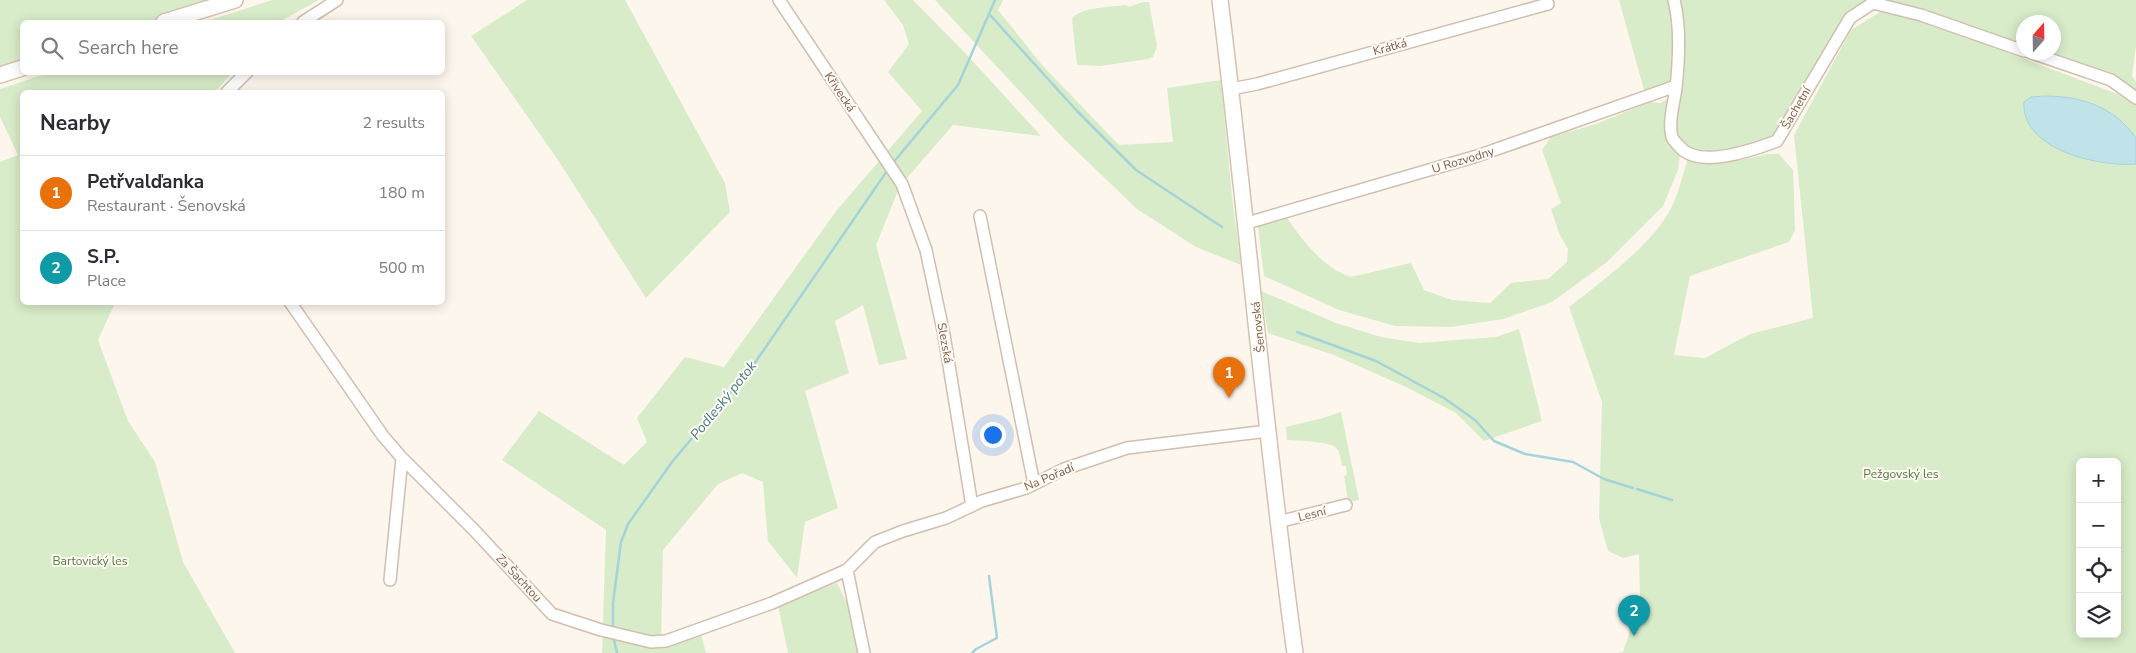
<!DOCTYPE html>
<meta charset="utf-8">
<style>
:root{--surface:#fff;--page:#f2f2f3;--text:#2b2b33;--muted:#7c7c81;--line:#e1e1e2;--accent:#e76f51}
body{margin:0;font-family:"Nunito Sans",sans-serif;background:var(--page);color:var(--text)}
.controls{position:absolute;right:15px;bottom:15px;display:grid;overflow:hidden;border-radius:8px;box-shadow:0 2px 12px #0003}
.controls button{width:45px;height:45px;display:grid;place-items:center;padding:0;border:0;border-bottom:1px solid var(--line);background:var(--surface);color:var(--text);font:25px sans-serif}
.compass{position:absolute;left:2016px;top:15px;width:45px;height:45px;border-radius:50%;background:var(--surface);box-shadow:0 2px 12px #0003;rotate:20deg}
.you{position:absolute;left:992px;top:434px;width:18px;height:18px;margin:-12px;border:4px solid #fff;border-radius:50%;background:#1a73e8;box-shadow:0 0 0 8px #1a73e833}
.badge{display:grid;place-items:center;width:32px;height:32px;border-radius:50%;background:var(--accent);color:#fff;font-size:16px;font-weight:700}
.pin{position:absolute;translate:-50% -41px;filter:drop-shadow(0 1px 2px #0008)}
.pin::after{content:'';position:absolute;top:26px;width:18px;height:15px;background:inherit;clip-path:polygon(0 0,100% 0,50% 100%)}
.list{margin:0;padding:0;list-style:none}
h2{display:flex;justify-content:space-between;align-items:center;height:65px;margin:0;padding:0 20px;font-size:21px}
h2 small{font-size:16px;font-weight:400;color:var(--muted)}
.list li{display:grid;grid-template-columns:32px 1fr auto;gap:15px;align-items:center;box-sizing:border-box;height:75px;padding:0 20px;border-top:1px solid var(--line)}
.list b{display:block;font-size:19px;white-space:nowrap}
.list p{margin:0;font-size:16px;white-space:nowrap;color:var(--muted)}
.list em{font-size:16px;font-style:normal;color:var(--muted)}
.icon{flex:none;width:28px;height:28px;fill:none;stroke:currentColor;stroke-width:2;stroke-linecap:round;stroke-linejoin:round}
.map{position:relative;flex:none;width:2136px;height:653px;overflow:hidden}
.search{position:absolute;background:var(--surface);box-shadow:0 2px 12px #0003;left:20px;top:20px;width:425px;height:55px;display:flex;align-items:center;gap:12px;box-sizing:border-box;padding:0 18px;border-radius:8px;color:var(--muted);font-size:19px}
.panel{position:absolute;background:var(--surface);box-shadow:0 2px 12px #0003;left:20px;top:90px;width:425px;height:215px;border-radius:8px}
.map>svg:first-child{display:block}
.green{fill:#d8ecc9;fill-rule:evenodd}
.water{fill:#bfe3e8;stroke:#a5d3da}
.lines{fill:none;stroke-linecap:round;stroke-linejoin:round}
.stream{stroke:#a5d3da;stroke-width:2.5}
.street-casing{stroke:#d1beb0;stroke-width:14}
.secondary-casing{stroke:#d6c0b0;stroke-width:18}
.street{stroke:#fff;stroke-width:11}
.secondary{stroke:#fff;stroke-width:15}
.labels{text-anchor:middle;stroke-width:4;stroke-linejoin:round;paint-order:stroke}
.street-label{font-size:12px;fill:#7a5c4d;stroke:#fffaf3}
.park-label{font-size:12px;fill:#537a41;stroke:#fffaf3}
.water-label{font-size:14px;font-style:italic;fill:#437c86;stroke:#fffaf3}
</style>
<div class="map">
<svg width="2136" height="653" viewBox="0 0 2136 653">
<rect width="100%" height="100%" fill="#fdf6ec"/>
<!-- green -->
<path class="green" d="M0,0H220L149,22H22V63L0,70Z
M272,0H319L279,22H204Z
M527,0H625L725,183L730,212L646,298L558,160L471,36Z
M884,0H913L969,57L1041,136L953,125L900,186L876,245L907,359L879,365L863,305L835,321L849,373L805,391L838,508L805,522L797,578L768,541L763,482L742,473L718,484L663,550L661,645L701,635L706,653H602L606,530L502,460L539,411L624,465L647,442L637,418L685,357L724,367L837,210L922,111L888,72L909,44L903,25Z
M935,0H1003L998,10L1042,65L1119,145L1173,142L1167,88L1221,80L1232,197L1241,265L1196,247L1137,209L1064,139Z
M1619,0H2136V46L2132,76L2136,82V90L2130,94L2110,80L2029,53L2054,52V22H2024L2023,51L1873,3L1850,19L1777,141L1704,158L1672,138L1676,86L1646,97Z
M1143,2H1149L1157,46L1153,57L1148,59L1100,66L1077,65L1072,19C1079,7 1112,7 1126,5L1129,7Z
M1880,12L1922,20L2136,101V653H1618L1623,652L1640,600L1639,554L1623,558L1608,551L1599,518L1602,402L1569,307C1601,282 1649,247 1669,212C1678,196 1683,175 1688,157C1705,162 1722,164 1740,160C1754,158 1765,153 1779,154L1793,170L1795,230L1789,242L1690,276L1674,355L1705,358L1750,334L1813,318L1794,135L1851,30ZM2080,462H2117V634H2080Z
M51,72L232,73L215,92H22V302L115,303L98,340L128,421L155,462L183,562L235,653H0V162L18,155L0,117V89Z
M1669,98L1680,154L1678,170L1663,206L1607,262L1552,302L1503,319L1452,327L1395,326L1339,310L1264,276L1258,226L1287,218C1303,241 1323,268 1351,277L1411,263L1424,290L1452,300L1490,303L1511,283L1548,279L1567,262L1568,249L1559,233L1551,209L1561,203L1542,150L1551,137L1596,124L1650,102L1660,103Z
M1261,291L1336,323L1381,337L1419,343L1496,337L1519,329L1542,421L1484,441L1456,413L1408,388L1334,355L1268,333Z
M1341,412L1359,500L1346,502L1347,494L1344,476L1347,475L1346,466H1342C1341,460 1341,452 1335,447C1327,441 1298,441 1287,440L1286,427L1323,418Z
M837,583L851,611L861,653H788L778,605Z"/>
<!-- water -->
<path class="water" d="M2045,96C2082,96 2114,107 2136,138V164C2099,167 2021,150 2024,102L2031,97Z"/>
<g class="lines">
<!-- stream -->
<path class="stream" d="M990,15L1077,111L1136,170L1222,227
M892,164L958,85L995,0
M1297,332L1376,361L1444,398L1475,420L1494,441L1525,454L1573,462L1604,479L1633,488
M1637,489L1672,500
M613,630V603L621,542L628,524L672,462L752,367L887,171
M613,636L617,653
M972,653L976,649L997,638L989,576"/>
<defs>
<path id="street" d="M779,0L902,184L926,250L944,335L972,506
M1674,0C1681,27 1679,60 1676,88C1674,103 1668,122 1672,137C1673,140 1677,144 1679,146C1698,170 1753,150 1777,141L1850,18L1873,3L1921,15L2024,51
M303,22L337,0
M2029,52L2111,80L2136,98
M1231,89L1257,84L1548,4
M227,92L247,72
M980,216L1034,484
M1247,223L1477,156L1676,86
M290,302L383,436L402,458L474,530L552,614L601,630L651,642L666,641L772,603L847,570L875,542L903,531L946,518L982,501L1026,488L1064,469L1127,448L1268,431
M1278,522L1346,505
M847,570L864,653
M390,580L402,458"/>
<path id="secondary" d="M1220,0C1247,217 1265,436 1295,653
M164,22L235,0
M0,75L22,68"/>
</defs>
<!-- street casing -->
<use href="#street" class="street-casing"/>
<!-- secondary casing -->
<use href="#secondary" class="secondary-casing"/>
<!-- street -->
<use href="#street" class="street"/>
<!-- secondary -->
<use href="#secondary" class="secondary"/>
</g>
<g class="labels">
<!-- street labels -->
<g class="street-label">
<text transform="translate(1390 47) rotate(-15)" y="4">Krátká</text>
<text transform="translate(840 92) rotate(56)" y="4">Křivecká</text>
<text transform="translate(1796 108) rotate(-60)" y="4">Šachetní</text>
<text transform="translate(1463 160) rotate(-17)" y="4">U Rozvodny</text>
<text transform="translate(1258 327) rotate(-96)" y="4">Šenovská</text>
<text transform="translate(945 343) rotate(80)" y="4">Slezská</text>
<text transform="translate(1049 477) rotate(-23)" y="4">Na Pořadí</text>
<text transform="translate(1312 514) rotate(-14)" y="4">Lesní</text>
<text transform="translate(519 578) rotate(47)" y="4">Za Šachtou</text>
</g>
<!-- park labels -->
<g class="park-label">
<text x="1901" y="478">Pežgovský les</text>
<text x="90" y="565">Bartovický les</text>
</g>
<!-- water labels -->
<g class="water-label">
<text transform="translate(723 400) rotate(-51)" y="5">Podleský potok</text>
</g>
</g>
</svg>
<div class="controls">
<button>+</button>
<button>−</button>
<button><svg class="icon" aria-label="locate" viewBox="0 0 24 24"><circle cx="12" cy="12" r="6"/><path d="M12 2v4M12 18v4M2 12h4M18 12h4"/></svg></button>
<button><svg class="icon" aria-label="layers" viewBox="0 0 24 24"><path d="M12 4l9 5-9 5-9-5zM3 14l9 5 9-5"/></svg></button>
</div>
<svg class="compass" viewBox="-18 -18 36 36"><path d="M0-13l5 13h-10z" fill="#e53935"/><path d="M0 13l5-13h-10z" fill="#7c7c81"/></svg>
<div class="you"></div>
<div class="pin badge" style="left:1229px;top:398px;background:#e8710a">1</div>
<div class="pin badge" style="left:1634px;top:636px;background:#0f9aa8">2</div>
<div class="search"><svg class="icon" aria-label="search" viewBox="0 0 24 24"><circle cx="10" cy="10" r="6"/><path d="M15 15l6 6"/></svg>Search here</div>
<section class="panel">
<h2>Nearby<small>2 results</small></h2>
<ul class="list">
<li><span class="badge" style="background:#e8710a">1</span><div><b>Petřvalďanka</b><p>Restaurant · Šenovská</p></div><em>180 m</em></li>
<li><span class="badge" style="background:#0f9aa8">2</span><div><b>S.P.</b><p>Place</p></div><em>500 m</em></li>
</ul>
</section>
</div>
